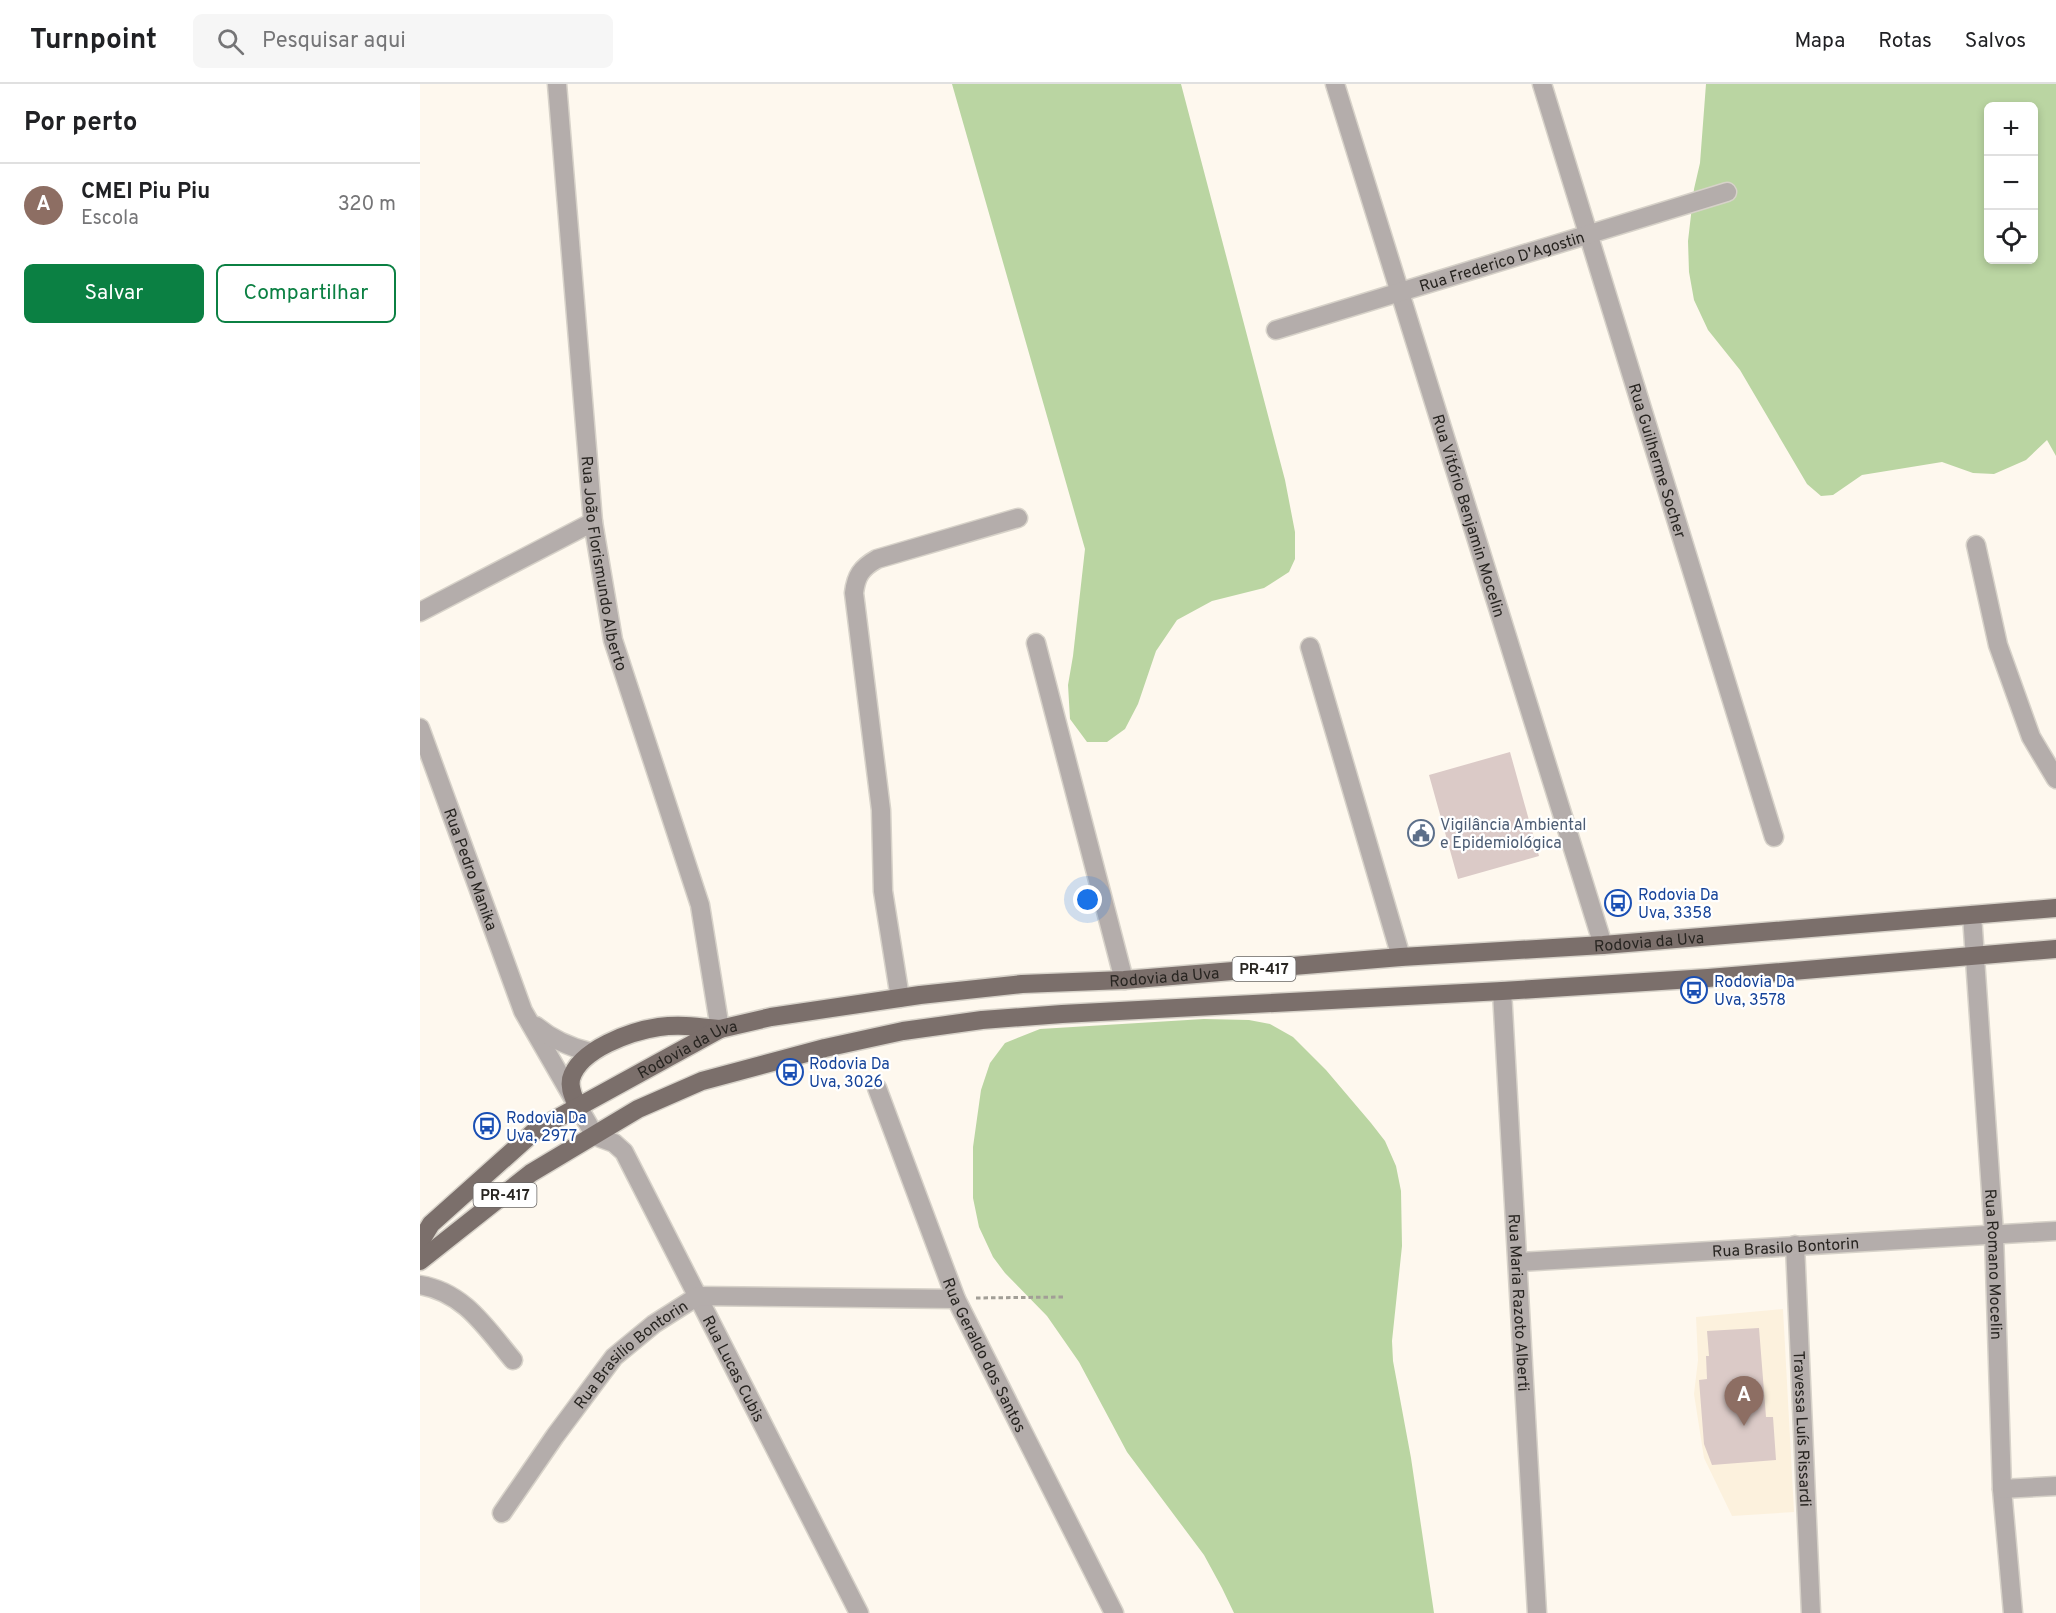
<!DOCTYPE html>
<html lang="pt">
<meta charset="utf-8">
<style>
:root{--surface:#fff;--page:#f6f6f6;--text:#202124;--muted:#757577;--line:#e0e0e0;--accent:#0b8043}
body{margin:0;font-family:Overpass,sans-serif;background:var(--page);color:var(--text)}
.controls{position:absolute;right:18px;top:18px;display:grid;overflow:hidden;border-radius:9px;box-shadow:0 3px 9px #0003}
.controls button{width:54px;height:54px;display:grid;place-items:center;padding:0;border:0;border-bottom:2px solid var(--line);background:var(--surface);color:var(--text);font:30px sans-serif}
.you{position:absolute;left:668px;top:816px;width:21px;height:21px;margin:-15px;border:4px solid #fff;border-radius:50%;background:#1a73e8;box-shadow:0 0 0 9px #1a73e833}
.badge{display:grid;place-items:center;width:39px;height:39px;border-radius:50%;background:var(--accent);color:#fff;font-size:20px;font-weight:700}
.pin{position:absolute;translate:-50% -50px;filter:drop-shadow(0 2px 3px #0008)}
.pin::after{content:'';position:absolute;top:32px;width:21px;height:18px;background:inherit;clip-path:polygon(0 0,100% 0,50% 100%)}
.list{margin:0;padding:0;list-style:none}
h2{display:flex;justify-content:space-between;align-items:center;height:78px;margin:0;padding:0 24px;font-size:26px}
h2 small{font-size:20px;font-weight:400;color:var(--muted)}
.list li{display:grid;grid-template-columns:39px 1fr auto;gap:18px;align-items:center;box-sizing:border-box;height:84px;padding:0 24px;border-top:2px solid var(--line)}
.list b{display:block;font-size:22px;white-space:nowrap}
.list p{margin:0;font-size:20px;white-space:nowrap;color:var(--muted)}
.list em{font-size:20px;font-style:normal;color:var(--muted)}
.actions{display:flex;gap:12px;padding:18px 24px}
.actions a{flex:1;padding:14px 0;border:2px solid var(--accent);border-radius:9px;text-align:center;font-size:21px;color:var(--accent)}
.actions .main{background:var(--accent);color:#fff}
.icon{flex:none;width:33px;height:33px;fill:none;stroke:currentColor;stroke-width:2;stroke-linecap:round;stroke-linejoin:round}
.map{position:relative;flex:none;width:1636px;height:1529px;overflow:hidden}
header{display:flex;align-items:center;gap:36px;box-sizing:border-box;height:84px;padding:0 30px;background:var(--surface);border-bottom:2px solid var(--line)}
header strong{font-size:28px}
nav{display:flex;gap:33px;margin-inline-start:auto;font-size:21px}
.search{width:420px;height:54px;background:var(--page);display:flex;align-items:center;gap:15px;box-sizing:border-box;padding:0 21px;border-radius:9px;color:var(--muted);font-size:22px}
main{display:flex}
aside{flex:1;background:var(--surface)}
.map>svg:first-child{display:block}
.built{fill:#fcf1dd}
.green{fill:#bad5a2;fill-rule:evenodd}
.building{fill:#dbcac7}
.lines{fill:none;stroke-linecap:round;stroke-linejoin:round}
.minor-casing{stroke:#d7d2c9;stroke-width:21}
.major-casing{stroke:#d7d2c9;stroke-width:21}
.path{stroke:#a29e96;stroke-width:3;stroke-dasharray:4.5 3;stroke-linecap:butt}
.minor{stroke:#b4adab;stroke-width:18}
.major{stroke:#7b6f6b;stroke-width:18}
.labels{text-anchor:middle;stroke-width:4.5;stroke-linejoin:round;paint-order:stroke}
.shield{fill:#fff;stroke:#686664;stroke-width:1.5}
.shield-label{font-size:15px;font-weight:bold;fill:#282521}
.street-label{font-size:16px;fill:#282521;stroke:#fff}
.service-label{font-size:16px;fill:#4e5e75;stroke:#fff;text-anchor:start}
.transit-label{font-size:16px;fill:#164399;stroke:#fff;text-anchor:start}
</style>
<header>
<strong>Turnpoint</strong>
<div class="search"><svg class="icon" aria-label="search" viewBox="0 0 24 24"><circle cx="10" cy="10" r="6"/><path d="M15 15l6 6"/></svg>Pesquisar aqui</div>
<nav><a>Mapa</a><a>Rotas</a><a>Salvos</a></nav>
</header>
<main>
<aside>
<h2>Por perto<small></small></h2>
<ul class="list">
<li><span class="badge" style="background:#8d6e63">A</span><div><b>CMEI Piu Piu</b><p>Escola</p></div><em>320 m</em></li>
</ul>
<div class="actions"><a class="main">Salvar</a><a>Compartilhar</a></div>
</aside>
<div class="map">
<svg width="1636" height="1529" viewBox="0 0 1636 1529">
<rect width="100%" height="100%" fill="#fef8ee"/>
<!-- built -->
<path class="built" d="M1363,1225L1374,1428L1312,1432L1284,1374L1274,1310L1278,1276L1276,1233Z"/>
<!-- green -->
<path class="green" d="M532,0H761L865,396L875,448V475L869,488L844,504L792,517L757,536L736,567L718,620L705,645L687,658H667L650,635L648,601L653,572L665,465Z
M1286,0H1636V372L1627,356L1606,376L1574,390L1553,389L1522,378L1442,391L1413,411L1401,412L1387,400L1320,286L1288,246L1274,216L1269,188L1268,157L1274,105L1280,79ZM1568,22H1614V176H1568Z
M784,935L829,936L850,940L873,953L906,986L951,1039L965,1057L976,1082L981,1107L982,1162L972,1257L973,1277L991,1374L1014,1529H814L802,1504L784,1471L707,1368L659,1278L627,1232L585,1189L573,1173L559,1143L553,1114V1063L561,1006L570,979L585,959L620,945Z"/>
<!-- building -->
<path class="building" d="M1090,668L1119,772L1038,795L1009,691Z
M1339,1244L1346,1333H1353L1356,1376L1292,1381L1284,1360L1279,1296L1287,1295L1286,1272H1289L1287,1247Z"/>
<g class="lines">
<defs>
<g id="minor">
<path id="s1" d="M137,0L173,438L193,556L280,821L300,945"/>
<path id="s2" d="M915,0L1183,861"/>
<path id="s3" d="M1122,0L1354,753"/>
<path id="s4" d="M856,246L1307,108"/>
<path d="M1556,461L1578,561L1611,653L1636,695"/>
<path d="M0,528L173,438"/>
<path d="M616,559L704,896"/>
<path d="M890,563L981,873"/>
<path id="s5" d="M0,644L103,927L175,1052L194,1059L204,1068L439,1529"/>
<path id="s6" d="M1552,831L1574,1150L1582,1405L1593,1529"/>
<path id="s7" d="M1082,907L1117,1529"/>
<path d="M480,914L463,807L461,726L434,509C436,492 441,484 457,475L598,434"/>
<path d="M116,942C133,956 149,963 170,968"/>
<path id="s8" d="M457,1004L536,1215L694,1529"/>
<path id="s9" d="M1375,1161L1391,1529"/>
<path id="s10" d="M1098,1178L1636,1147"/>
<path d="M0,1201C44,1208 66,1244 93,1276"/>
<path d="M1582,1405L1636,1402"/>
<path id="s11" d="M82,1429L135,1352L194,1273L234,1240L278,1212L536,1215"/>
</g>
<g id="major">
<path d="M157,1022C154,1013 149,1005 151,995C159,965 212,947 239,943C260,940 280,943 300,945"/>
<path id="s12" d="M0,1158L11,1140L116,1046L300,945L351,933L500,911L602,900L704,896L981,873L1183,861L1636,824"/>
<path d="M0,1177L111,1089L218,1025L282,997L405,964L483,947L562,936L642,930L1082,907L1288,894L1636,865"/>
</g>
</defs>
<!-- minor casing -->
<use href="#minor" class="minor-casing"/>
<!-- major casing -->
<use href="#major" class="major-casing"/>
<!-- path -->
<path class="path" d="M556,1214L644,1213"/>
<!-- minor -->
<use href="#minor" class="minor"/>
<!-- major -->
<use href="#major" class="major"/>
</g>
<!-- icons -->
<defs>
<symbol id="civic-ring" viewBox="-11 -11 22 22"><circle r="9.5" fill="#fff" stroke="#5c6f8a" stroke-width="1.5"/><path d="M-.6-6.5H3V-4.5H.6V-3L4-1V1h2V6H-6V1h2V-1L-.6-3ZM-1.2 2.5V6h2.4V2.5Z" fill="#5c6f8a"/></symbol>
<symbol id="bus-ring" viewBox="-11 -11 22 22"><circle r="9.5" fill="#fff" stroke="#1a4fb4" stroke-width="1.5"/><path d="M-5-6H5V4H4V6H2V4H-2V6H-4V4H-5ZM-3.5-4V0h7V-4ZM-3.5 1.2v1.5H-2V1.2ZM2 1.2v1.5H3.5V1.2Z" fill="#1a4fb4"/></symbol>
</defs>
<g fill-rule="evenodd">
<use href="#civic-ring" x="986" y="734" width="30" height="30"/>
<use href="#bus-ring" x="1183" y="804" width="30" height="30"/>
<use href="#bus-ring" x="1259" y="891" width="30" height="30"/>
<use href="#bus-ring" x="355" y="973" width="30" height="30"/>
<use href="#bus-ring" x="52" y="1027" width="30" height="30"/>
</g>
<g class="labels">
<!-- shield labels -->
<g class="shield">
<rect x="812.5" y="873" width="63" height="24" rx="4.5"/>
<rect x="53.5" y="1099" width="63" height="24" rx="4.5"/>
</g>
<g class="shield-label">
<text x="844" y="890">PR-417</text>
<text x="85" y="1116">PR-417</text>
</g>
<!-- street labels -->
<g class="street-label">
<text dy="6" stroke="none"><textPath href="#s4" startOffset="236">Rua Frederico D'Agostin</textPath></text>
<text dy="6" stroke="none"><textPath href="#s3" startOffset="394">Rua Guilherme Socher</textPath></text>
<text dy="6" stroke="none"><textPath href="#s2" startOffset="452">Rua Vitório Benjamin Mocelin</textPath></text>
<text dy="6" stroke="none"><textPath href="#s1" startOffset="482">Rua João Florismundo Alberto</textPath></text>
<text dy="6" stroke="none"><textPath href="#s5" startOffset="150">Rua Pedro Manika</textPath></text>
<text dy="6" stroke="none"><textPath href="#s12" startOffset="1306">Rodovia da Uva</textPath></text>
<text dy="6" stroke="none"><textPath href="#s12" startOffset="820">Rodovia da Uva</textPath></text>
<text dy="6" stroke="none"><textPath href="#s12" startOffset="334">Rodovia da Uva</textPath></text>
<text dy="6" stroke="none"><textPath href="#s10" startOffset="268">Rua Brasilo Bontorin</textPath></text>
<text dy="6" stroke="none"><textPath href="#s6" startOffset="350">Rua Romano Mocelin</textPath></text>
<text dy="6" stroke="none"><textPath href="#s7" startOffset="312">Rua Maria Razoto Alberti</textPath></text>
<text dy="6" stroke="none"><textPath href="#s8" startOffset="288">Rua Geraldo dos Santos</textPath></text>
<text dy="6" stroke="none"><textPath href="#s11" startOffset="206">Rua Brasilio Bontorin</textPath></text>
<text dy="6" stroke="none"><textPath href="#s5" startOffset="722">Rua Lucas Cubis</textPath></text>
<text dy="6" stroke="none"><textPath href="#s9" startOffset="184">Travessa Luís Rissardi</textPath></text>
</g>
<!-- service labels -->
<g class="service-label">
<text x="1020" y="746">Vigilância Ambiental<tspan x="1020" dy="18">e Epidemiológica</tspan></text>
</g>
<!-- transit labels -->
<g class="transit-label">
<text x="1218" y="816">Rodovia Da<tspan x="1218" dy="18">Uva, 3358</tspan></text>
<text x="1294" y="903">Rodovia Da<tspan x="1294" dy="18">Uva, 3578</tspan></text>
<text x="389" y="985">Rodovia Da<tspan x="389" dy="18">Uva, 3026</tspan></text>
<text x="86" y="1039">Rodovia Da<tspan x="86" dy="18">Uva, 2977</tspan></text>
</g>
</g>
</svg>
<div class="controls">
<button>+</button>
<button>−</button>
<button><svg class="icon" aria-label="locate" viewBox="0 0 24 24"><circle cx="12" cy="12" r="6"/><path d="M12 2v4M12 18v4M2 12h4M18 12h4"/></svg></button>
</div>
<div class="you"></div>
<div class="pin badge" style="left:1324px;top:1342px;background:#8d6e63">A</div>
</div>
</main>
